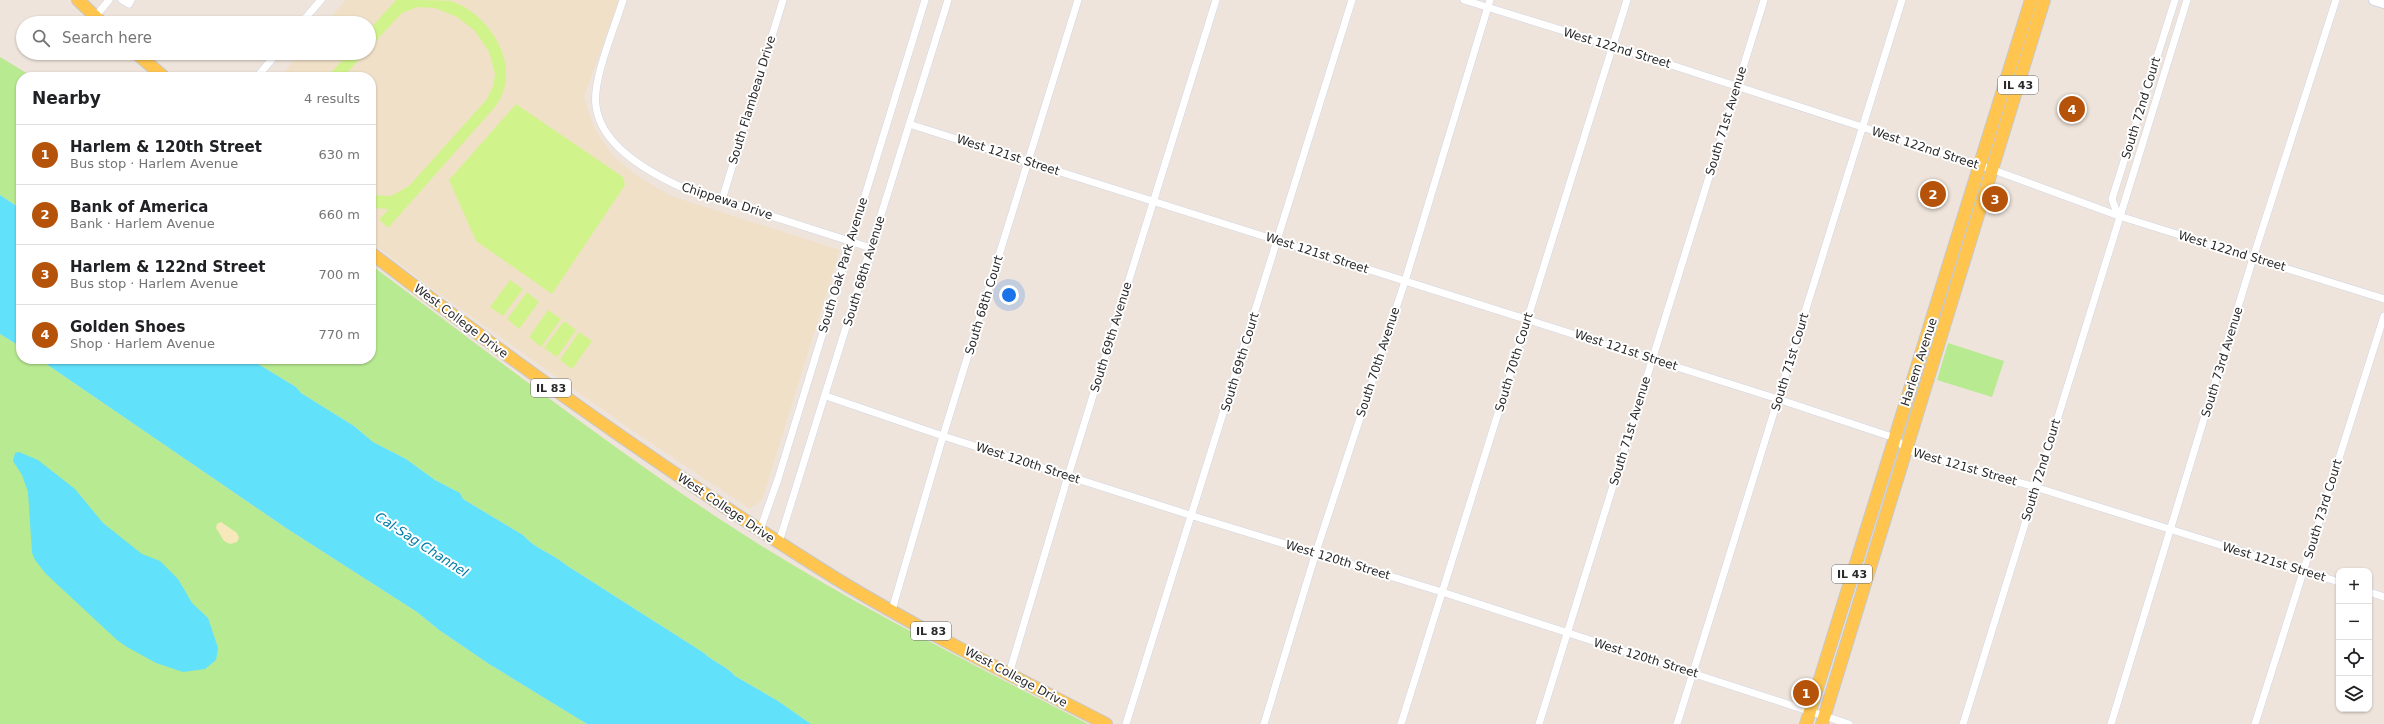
<!DOCTYPE html>
<meta charset="utf-8">
<style>
:root{--surface:#fff;--page:#f2f2f2;--text:#202124;--muted:#757577;--line:#e0e0e0;--accent:#b45309}
body{margin:0;font-family:"DejaVu Sans",sans-serif;background:var(--page);color:var(--text)}
.controls{position:absolute;right:12px;bottom:12px;display:grid;overflow:hidden;border-radius:8px;box-shadow:0 1px 3px #0004}
.controls button{width:36px;height:36px;display:grid;place-items:center;padding:0;border:0;border-bottom:1px solid var(--line);background:var(--surface);color:var(--text);font:20px sans-serif}
.you{position:absolute;left:1009px;top:295px;width:14px;height:14px;margin:-10px;border:3px solid #fff;border-radius:50%;background:#1a73e8;box-shadow:0 0 0 6px #1a73e833}
.badge{display:grid;place-items:center;width:26px;height:26px;border-radius:50%;background:var(--accent);color:#fff;font-size:13px;font-weight:700}
.pin{position:absolute;translate:-50% -50%;border:2px solid #fff;box-shadow:0 1px 4px #0006}
.list{margin:0;padding:0;list-style:none}
h2{display:flex;justify-content:space-between;align-items:center;height:52px;margin:0;padding:0 16px;font-size:17px}
h2 small{font-size:13px;font-weight:400;color:var(--muted)}
.list li{display:grid;grid-template-columns:26px 1fr auto;gap:12px;align-items:center;box-sizing:border-box;height:60px;padding:0 16px;border-top:1px solid var(--line)}
.list b{display:block;font-size:15px;white-space:nowrap}
.list p{margin:0;font-size:13px;white-space:nowrap;color:var(--muted)}
.list em{font-size:13px;font-style:normal;color:var(--muted)}
.icon{flex:none;width:22px;height:22px;fill:none;stroke:currentColor;stroke-width:2;stroke-linecap:round;stroke-linejoin:round}
.map{position:relative;flex:none;width:2384px;height:724px;overflow:hidden}
.search{position:absolute;background:var(--surface);box-shadow:0 1px 3px #0004;left:16px;top:16px;width:360px;height:44px;display:flex;align-items:center;gap:10px;box-sizing:border-box;padding:0 14px;border-radius:22px;color:var(--muted);font-size:15px}
.panel{position:absolute;background:var(--surface);box-shadow:0 1px 3px #0004;left:16px;top:72px;width:360px;height:292px;border-radius:16px}
.map>svg:first-child{display:block}
.education{fill:#f1e0c8}
.green{fill:#b8ea91}
.sand{fill:#f6e8ba}
.pitch{fill:#d1f38c}
.water{fill:#62e1fb}
.lines{fill:none;stroke-linecap:round;stroke-linejoin:round}
.street-casing{stroke:#d0d6e5;stroke-width:8}
.secondary-casing{stroke:#d0d6e5;stroke-width:12}
.primary-casing{stroke:#c8c8c8;stroke-width:14}
.street{stroke:#fff;stroke-width:7}
.secondary{stroke:#fff;stroke-width:10}
.primary{stroke:#ffc54f;stroke-width:12}
.labels{text-anchor:middle;stroke-width:4;stroke-linejoin:round;paint-order:stroke}
.shield{fill:#fff;stroke:#6a6a6a;stroke-width:1}
.shield-label{font-size:11px;font-weight:bold;fill:#2a2a2a}
.street-label{font-size:12px;fill:#2a2a2a;stroke:#fff}
.water-label{font-size:13px;font-style:italic;fill:#007ea9;stroke:#fff}
</style>
<div class="map">
<svg width="2384" height="724" viewBox="0 0 2384 724">
<rect width="100%" height="100%" fill="#eee4db"/>
<!-- education -->
<path class="education" d="M345,0H619L584,97L594,128L614,157L639,177L671,196L840,250L762,500L750,509L633,431L427,285L371,242V77H280L300,53H369V23H326Z"/>
<!-- green -->
<path class="green" d="M0,57L33,77H21V209L0,195Z
M371,265C487,351 601,441 721,520C838,597 965,660 1088,724H811L778,701L735,676C727,666 713,662 704,653L566,565C553,554 534,548 523,535L463,499L460,493L435,480L406,459L373,442L354,426L301,393L296,387L251,360L371,359Z
M0,334L21,347V359H39L286,528L417,612L439,630L489,664L587,724H0Z
M1948,343L2004,361L1992,397L1937,380Z"/>
<!-- sand -->
<path class="sand" d="M221,522L237,533L239,538L237,542L230,544L224,541L216,528L217,524Z"/>
<!-- pitch -->
<path class="pitch" d="M396,0C410,0 438,0 451,1C492,15 524,69 495,107L388,228L379,219L389,209L371,208V195L391,196L409,186L487,99L493,86L495,74L489,52L475,31L457,17L435,8L418,7L402,13L369,48V30Z
M349,53H365L343,77H327Z
M516,104L623,177L625,185L552,294L476,241L449,180Z
M510,280L523,289L503,316L490,307Z
M527,292L539,302L519,329L507,319Z
M548,310L561,319L541,347L529,337Z
M564,321L576,330L557,357L544,348Z
M579,332L592,341L572,369L560,360Z"/>
<!-- water -->
<path class="water" d="M0,195L21,209V347L0,334Z
M39,359H250L296,387L301,393L354,426L373,442L406,459L435,480L460,493L463,499L523,535C534,548 553,554 566,565L704,653C713,662 727,666 735,676L778,701L811,724H587L489,664L439,630L417,612L286,528Z
M19,452L38,460L75,489L103,523L142,554L160,561L178,579L192,603L208,618L218,648L216,660L205,669L183,672L156,663L127,647L117,640L46,574L35,560L32,553L28,492L22,475L13,461L15,453Z"/>
<g class="lines">
<defs>
<path id="street" d="M122,0L129,4L131,0
M623,0C615,27 592,80 596,106C601,146 648,172 681,187L871,248
M1464,0L1613,46L1991,169L2119,216L2384,299
M95,17L109,0
M301,23L321,0
M257,77L277,53
M909,124L1778,399L1895,438L1907,450L2035,487L2339,582
M722,200L783,0
M2118,216L2112,199L2175,0
M826,396L943,436L1193,516L1442,592L1849,724
M760,530L778,479L925,0
M779,542L948,0
M2369,592L2384,597
M892,610L943,436L1078,0
M1009,674L1068,476L1216,0
M1126,724L1352,0
M1264,724L1316,552L1405,281L1490,0
M1401,724L1627,0
M1539,724L1764,0
M1677,724L1902,0
M1963,724L2187,0
M2111,724L2253,258L2336,0
M2255,724L2384,316"/>
<path id="secondary" d="M2374,0L2384,3"/>
<path id="primary" d="M78,0L102,23
M136,53L164,77
M371,253C521,368 675,478 835,578C922,631 1015,677 1106,724
M1806,724L2031,0
M1822,724L2044,0"/>
</defs>
<!-- street casing -->
<use href="#street" class="street-casing"/>
<!-- secondary casing -->
<use href="#secondary" class="secondary-casing"/>
<!-- primary casing -->
<use href="#primary" class="primary-casing"/>
<!-- street -->
<use href="#street" class="street"/>
<!-- secondary -->
<use href="#secondary" class="secondary"/>
<!-- primary -->
<use href="#primary" class="primary"/>
</g>
<g class="labels">
<!-- shield labels -->
<g class="shield">
<rect x="1998" y="76" width="40" height="18" rx="3"/>
<rect x="531" y="379" width="40" height="18" rx="3"/>
<rect x="1832" y="565" width="40" height="18" rx="3"/>
<rect x="911" y="622" width="40" height="18" rx="3"/>
</g>
<g class="shield-label">
<text x="2018" y="89">IL 43</text>
<text x="551" y="392">IL 83</text>
<text x="1852" y="578">IL 43</text>
<text x="931" y="635">IL 83</text>
</g>
<!-- street labels -->
<g class="street-label">
<text transform="translate(1617 48) rotate(17)" y="4">West 122nd Street</text>
<text transform="translate(752 100) rotate(-73)" y="4">South Flambeau Drive</text>
<text transform="translate(2141 108) rotate(-73)" y="4">South 72nd Court</text>
<text transform="translate(1726 121) rotate(-73)" y="4">South 71st Avenue</text>
<text transform="translate(1925 148) rotate(18)" y="4">West 122nd Street</text>
<text transform="translate(1008 155) rotate(18)" y="4">West 121st Street</text>
<text transform="translate(727 201) rotate(18)" y="4">Chippewa Drive</text>
<text transform="translate(2232 251) rotate(17)" y="4">West 122nd Street</text>
<text transform="translate(1317 253) rotate(18)" y="4">West 121st Street</text>
<text transform="translate(843 265) rotate(-73)" y="4">South Oak Park Avenue</text>
<text transform="translate(864 271) rotate(-73)" y="4">South 68th Avenue</text>
<text transform="translate(984 305) rotate(-73)" y="4">South 68th Court</text>
<text transform="translate(461 321) rotate(37)" y="4">West College Drive</text>
<text transform="translate(1111 337) rotate(-73)" y="4">South 69th Avenue</text>
<text transform="translate(1626 350) rotate(18)" y="4">West 121st Street</text>
<text transform="translate(1240 362) rotate(-73)" y="4">South 69th Court</text>
<text transform="translate(1378 362) rotate(-72)" y="4">South 70th Avenue</text>
<text transform="translate(1514 362) rotate(-73)" y="4">South 70th Court</text>
<text transform="translate(1790 362) rotate(-73)" y="4">South 71st Court</text>
<text transform="translate(1919 362) rotate(-72)" y="4">Harlem Avenue</text>
<text transform="translate(2222 362) rotate(-73)" y="4">South 73rd Avenue</text>
<text transform="translate(1630 431) rotate(-73)" y="4">South 71st Avenue</text>
<text transform="translate(1028 463) rotate(18)" y="4">West 120th Street</text>
<text transform="translate(1965 467) rotate(16)" y="4">West 121st Street</text>
<text transform="translate(2041 470) rotate(-73)" y="4">South 72nd Court</text>
<text transform="translate(726 508) rotate(34)" y="4">West College Drive</text>
<text transform="translate(2323 509) rotate(-73)" y="4">South 73rd Court</text>
<text transform="translate(1338 560) rotate(17)" y="4">West 120th Street</text>
<text transform="translate(2274 562) rotate(17)" y="4">West 121st Street</text>
<text transform="translate(1646 658) rotate(17)" y="4">West 120th Street</text>
<text transform="translate(1016 677) rotate(28)" y="4">West College Drive</text>
</g>
<!-- water labels -->
<g class="water-label">
<text transform="translate(422 544) rotate(33)" y="5">Cal-Sag Channel</text>
</g>
</g>
</svg>
<div class="controls">
<button>+</button>
<button>−</button>
<button><svg class="icon" aria-label="locate" viewBox="0 0 24 24"><circle cx="12" cy="12" r="6"/><path d="M12 2v4M12 18v4M2 12h4M18 12h4"/></svg></button>
<button><svg class="icon" aria-label="layers" viewBox="0 0 24 24"><path d="M12 4l9 5-9 5-9-5zM3 14l9 5 9-5"/></svg></button>
</div>
<div class="you"></div>
<div class="pin badge" style="left:1806px;top:693px">1</div>
<div class="pin badge" style="left:1933px;top:194px">2</div>
<div class="pin badge" style="left:1995px;top:199px">3</div>
<div class="pin badge" style="left:2072px;top:109px">4</div>
<div class="search"><svg class="icon" aria-label="search" viewBox="0 0 24 24"><circle cx="10" cy="10" r="6"/><path d="M15 15l6 6"/></svg>Search here</div>
<section class="panel">
<h2>Nearby<small>4 results</small></h2>
<ul class="list">
<li><span class="badge">1</span><div><b>Harlem &amp; 120th Street</b><p>Bus stop · Harlem Avenue</p></div><em>630 m</em></li>
<li><span class="badge">2</span><div><b>Bank of America</b><p>Bank · Harlem Avenue</p></div><em>660 m</em></li>
<li><span class="badge">3</span><div><b>Harlem &amp; 122nd Street</b><p>Bus stop · Harlem Avenue</p></div><em>700 m</em></li>
<li><span class="badge">4</span><div><b>Golden Shoes</b><p>Shop · Harlem Avenue</p></div><em>770 m</em></li>
</ul>
</section>
</div>
